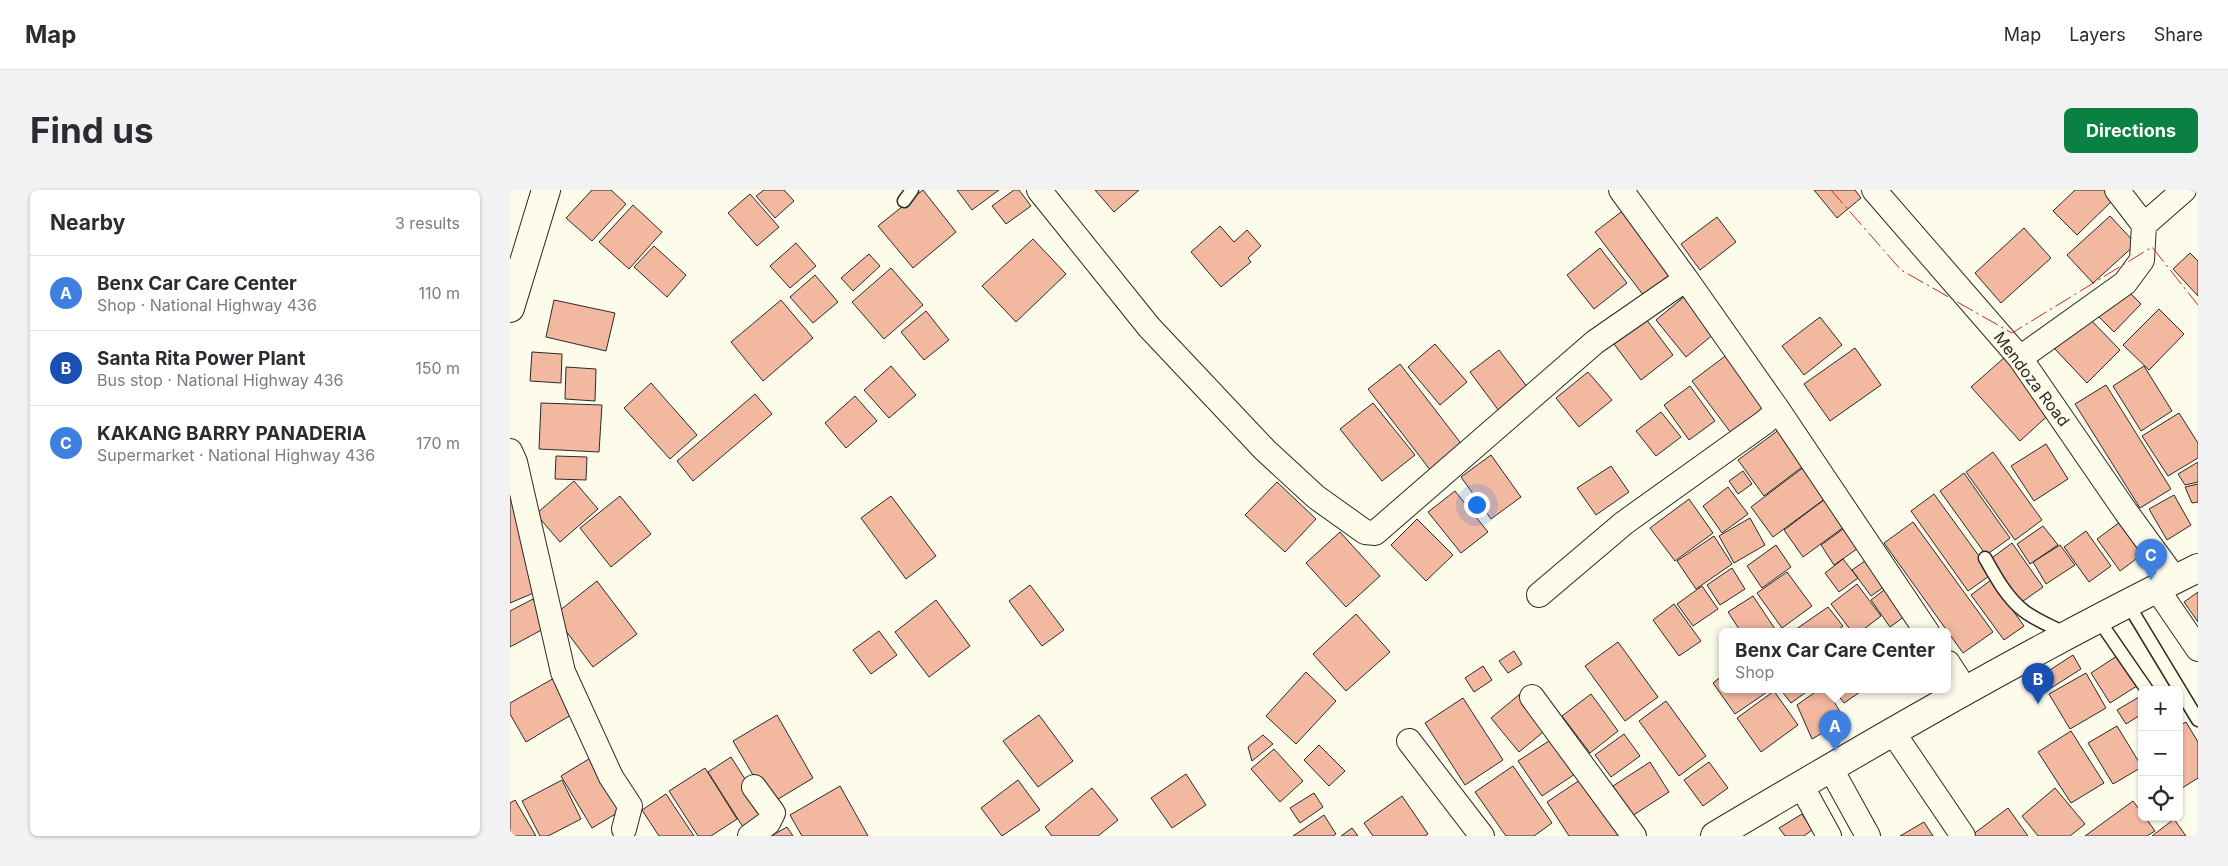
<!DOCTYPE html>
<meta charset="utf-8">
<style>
:root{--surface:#fff;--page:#f2f2f3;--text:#2b2b33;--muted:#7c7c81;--line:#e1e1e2;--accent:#0b8043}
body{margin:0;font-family:Inter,sans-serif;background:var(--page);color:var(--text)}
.controls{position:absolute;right:15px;bottom:15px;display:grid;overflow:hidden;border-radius:8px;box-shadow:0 1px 4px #0004}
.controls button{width:45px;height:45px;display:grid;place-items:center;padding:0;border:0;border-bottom:1px solid var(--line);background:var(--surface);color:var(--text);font:25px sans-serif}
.you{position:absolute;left:966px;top:314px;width:18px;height:18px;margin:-12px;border:4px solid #fff;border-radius:50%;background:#1a73e8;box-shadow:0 0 0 8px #1a73e833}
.badge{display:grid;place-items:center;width:32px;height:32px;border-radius:50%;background:var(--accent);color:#fff;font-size:16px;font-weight:700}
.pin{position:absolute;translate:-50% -41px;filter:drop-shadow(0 1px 2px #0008)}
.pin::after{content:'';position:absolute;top:26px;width:18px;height:15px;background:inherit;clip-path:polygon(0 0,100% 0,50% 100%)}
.popup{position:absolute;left:1209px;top:438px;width:232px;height:65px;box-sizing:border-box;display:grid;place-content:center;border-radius:8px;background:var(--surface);filter:drop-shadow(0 1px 4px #0005);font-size:16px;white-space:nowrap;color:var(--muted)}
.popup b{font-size:19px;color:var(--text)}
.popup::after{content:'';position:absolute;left:50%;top:100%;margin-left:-10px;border:10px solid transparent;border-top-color:var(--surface)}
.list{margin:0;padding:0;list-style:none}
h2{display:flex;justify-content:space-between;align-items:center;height:65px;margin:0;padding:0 20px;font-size:21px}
h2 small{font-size:16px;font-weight:400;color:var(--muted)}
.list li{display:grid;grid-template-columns:32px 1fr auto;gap:15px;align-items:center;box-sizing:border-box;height:75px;padding:0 20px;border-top:1px solid var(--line)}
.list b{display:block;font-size:19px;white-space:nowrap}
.list p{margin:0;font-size:16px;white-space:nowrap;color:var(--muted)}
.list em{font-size:16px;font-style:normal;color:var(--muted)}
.icon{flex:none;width:28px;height:28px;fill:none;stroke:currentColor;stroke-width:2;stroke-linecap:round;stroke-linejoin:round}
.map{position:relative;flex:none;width:1688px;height:646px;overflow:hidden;border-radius:8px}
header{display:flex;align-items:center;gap:30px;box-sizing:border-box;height:70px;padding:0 25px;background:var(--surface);border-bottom:1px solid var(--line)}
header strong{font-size:24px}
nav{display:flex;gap:28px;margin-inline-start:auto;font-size:18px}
.intro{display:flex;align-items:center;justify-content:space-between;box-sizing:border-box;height:120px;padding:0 30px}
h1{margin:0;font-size:35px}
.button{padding:12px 22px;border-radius:8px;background:var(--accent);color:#fff;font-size:18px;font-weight:700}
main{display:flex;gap:30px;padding:0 30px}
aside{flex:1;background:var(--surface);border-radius:8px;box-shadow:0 1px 4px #0004}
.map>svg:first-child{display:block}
.building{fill:#f2b8a0;stroke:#2b2b2b}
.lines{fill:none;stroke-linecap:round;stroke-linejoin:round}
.lane-casing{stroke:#2b2b2b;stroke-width:15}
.street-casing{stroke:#2b2b2b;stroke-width:26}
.secondary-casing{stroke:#2b2b2b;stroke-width:30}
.primary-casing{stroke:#2b2b2b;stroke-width:30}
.lane{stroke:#fdfbea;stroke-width:12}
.street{stroke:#fdfbea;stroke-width:24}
.secondary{stroke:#fdfbea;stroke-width:28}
.primary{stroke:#fdfbea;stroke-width:28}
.power{stroke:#c62828;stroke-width:1;stroke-dasharray:18 4 2.5 4;stroke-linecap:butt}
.labels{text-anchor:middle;stroke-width:4;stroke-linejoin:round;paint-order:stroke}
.street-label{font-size:16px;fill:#2b2b2b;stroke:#fdfbea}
</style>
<header>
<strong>Map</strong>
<nav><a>Map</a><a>Layers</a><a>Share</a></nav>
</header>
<div class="intro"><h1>Find us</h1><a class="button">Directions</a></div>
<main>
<aside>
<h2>Nearby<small>3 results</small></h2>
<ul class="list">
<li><span class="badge" style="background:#3f7fe0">A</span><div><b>Benx Car Care Center</b><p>Shop · National Highway 436</p></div><em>110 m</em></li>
<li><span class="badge" style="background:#1a4fb4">B</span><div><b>Santa Rita Power Plant</b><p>Bus stop · National Highway 436</p></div><em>150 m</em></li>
<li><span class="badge" style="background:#3f7fe0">C</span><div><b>KAKANG BARRY PANADERIA</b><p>Supermarket · National Highway 436</p></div><em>170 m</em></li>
</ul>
</aside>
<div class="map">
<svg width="1688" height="646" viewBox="0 0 1688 646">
<rect width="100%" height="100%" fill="#fdfbea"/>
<!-- building -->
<path class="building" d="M82,0H101L116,14L82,51L56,28Z
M254,0H274L284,11L265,28L246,6Z
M413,0L446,42L403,78L368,36Z
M447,0H489L462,20Z
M504,0H509L521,16L496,34L482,16Z
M585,0H629L604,22Z
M1304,0H1345L1351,8L1327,28Z
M1565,0H1596L1604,9L1567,45L1543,21Z
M240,4L269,37L247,56L218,23Z
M123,15L152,42L119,79L89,52Z
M1115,19L1164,82L1134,106L1085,42Z
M1600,26L1626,54L1583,93L1557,65Z
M1207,27L1226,52L1190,80L1171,54Z
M710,36L724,52L737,40L751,56L738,68L741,72L711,97L681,62Z
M1514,38L1541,68L1491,113L1465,83Z
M523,49L556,84L506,132L472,96Z
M286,53L306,76L280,98L260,76Z
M144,56L176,85L157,107L124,77Z
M1090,58L1117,93L1084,119L1057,85Z
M1680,63L1688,71V106L1663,79Z
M359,64L370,76L343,101L331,88Z
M381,78L413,115L374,149L342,112Z
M305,85L328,112L303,133L280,107Z
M1613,96L1631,114L1604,142L1585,123Z
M1175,106L1205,143L1176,167L1146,130Z
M44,110L105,123L96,161L36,147Z
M271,110L303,148L253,191L221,152Z
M1649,119L1674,144L1639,180L1613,155Z
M416,121L439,150L414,170L391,142Z
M1310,127L1332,155L1294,185L1272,156Z
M1578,127L1610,160L1577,193L1545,159Z
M1136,129L1163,165L1131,190L1104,154Z
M925,154L957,192L930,215L898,177Z
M1345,158L1371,195L1320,231L1294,194Z
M989,160L1018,198L989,221L960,182Z
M22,162L52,164L51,193L20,191Z
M1218,164L1257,216L1221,243L1182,191Z
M1495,167L1544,220L1510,251L1461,197Z
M890,174L956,260L924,285L858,199Z
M381,176L406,205L379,228L354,200Z
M1634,176L1662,221L1631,241L1603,196Z
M56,177L86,179L85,211L55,209Z
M1078,182L1102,210L1069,237L1046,208Z
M141,193L187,245L160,269L114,218Z
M1596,195L1661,299L1630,318L1565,214Z
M1180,196L1205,231L1179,250L1154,215Z
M245,204L262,224L183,291L167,271Z
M345,206L367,231L336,258L315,233Z
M31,213L92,215L89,262L29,259Z
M863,213L905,265L872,291L830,239Z
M1151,222L1171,247L1146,266L1126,241Z
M1669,223L1688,253V268L1658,286L1632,246Z
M1270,239L1296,274L1254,306L1228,270Z
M1536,254L1558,289L1524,311L1501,276Z
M1483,262L1532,330L1505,350L1456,282Z
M981,265L1011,307L981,329L951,287Z
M46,266L77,267L76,290L45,289Z
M1688,272V292L1675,295L1668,284Z
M1101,276L1119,302L1086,325L1067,298Z
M1294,277L1316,308L1263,347L1241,317Z
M1233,281L1242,294L1228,304L1219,291Z
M1454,283L1500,348L1476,365L1430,301Z
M64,291L88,319L50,352L26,324Z
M767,292L806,329L775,362L735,325Z
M1688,294V312L1682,313L1675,297Z
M1218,297L1238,324L1212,343L1193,316Z
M945,301L978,342L951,363L918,322Z
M0,302L26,402L0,413Z
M1424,304L1482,384L1458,401L1401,321Z
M1664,305L1681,335L1657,350L1639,319Z
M110,306L141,344L101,377L70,338Z
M381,306L426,366L396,389L351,328Z
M1179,309L1203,343L1165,371L1140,338Z
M1314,310L1334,337L1293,367L1274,340Z
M1240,328L1255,355L1224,373L1209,346Z
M907,329L943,365L916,391L881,355Z
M1403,332L1483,442L1453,463L1374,353Z
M1610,332L1633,364L1610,381L1587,349Z
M1340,334L1354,354L1324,375L1311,355Z
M1533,336L1548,355L1520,374L1507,354Z
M1576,341L1601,376L1579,392L1554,357Z
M830,342L870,386L836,417L796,373Z
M1204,346L1222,374L1186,399L1167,371Z
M1502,353L1533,397L1509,414L1479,370Z
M1266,355L1281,377L1252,398L1237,376Z
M1550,355L1565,375L1536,394L1523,372Z
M1362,366L1381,392L1361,406L1342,380Z
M1333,369L1348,388L1329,402L1315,383Z
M1222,378L1235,399L1210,415L1197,395Z
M1277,382L1302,416L1272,438L1247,403Z
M1481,390L1514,436L1494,450L1461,405Z
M87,391L127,444L83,477L44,425Z
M1347,394L1371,426L1350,442H1342L1321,414Z
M1382,394L1402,421L1380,437L1361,410Z
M520,395L554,440L532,456L499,411Z
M1192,396L1208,419L1183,436L1167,414Z
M1688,402V432L1674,412Z
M1243,406L1267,442H1231L1218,422Z
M23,409L37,437L0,457V421Z
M426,410L460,456L419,487L385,442Z
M1164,414L1191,451L1169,466L1143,430Z
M1318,417L1333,436L1325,442H1282Z
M846,424L880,462L836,501L803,464Z
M369,441L387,465L361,484L343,460Z
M1108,452L1148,507L1115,531L1075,476Z
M1004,461L1012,474L998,483L989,471Z
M1610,464L1630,494L1600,513L1581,483Z
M1563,465L1571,479L1538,500L1529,487Z
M973,476L982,490L964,502L955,488Z
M796,482L826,511L786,554L756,526Z
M1576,483L1596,518L1560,539L1539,504Z
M1212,486V500H1260L1225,524L1203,493Z
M46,487L66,522L16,552L0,524V513Z
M1271,500H1299L1281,513Z
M1308,500H1317L1335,530L1302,549L1287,515Z
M1324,500H1353L1334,513Z
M1264,501L1288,535L1251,562L1227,528Z
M1010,504L1038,538L1009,562L981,528Z
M1081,504L1108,541L1080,563L1052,526Z
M1629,507L1632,511V524L1616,534L1607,520Z
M953,508L993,570L955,595L915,533Z
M1156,511L1196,566L1169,586L1129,531Z
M267,525L303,588L260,614L223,551Z
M529,525L563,571L528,597L493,551Z
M1676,532L1688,552V588L1669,600V536Z
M1607,536L1632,577L1603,594L1578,553Z
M1561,541L1594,593L1561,613L1528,562Z
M1114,544L1130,566L1101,587L1085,565Z
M753,545L763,554L742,571L738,557Z
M1042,549L1065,584L1032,606L1008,571Z
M809,555L835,581L819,596L794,570Z
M764,559L793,591L770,612L741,579Z
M87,564L119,616L82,638L51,586Z
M221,567L256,622L233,637L198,582Z
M1140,572L1159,602L1122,626L1103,596Z
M1199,572L1218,598L1193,616L1174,590Z
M1003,576L1042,633L1024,646H996L965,602Z
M195,578L227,629L201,646H188L159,601Z
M676,584L696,615L662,638L641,608Z
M1073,588L1111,646H1059L1037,612Z
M52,590L71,629L38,646H30L12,611Z
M508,590L530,620L492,646L471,618Z
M330,596L358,646H292L280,625Z
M582,598L608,630L588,646H542L535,637Z
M1545,598L1575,634L1560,646H1528L1512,626Z
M804,603L813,617L790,633L780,618Z
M156,604L184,646H149L132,620Z
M892,606L918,644L915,646H863L854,633Z
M5,610L26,646H0V613Z
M1623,611L1632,623V627H1635L1645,641L1637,646H1575Z
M1498,618L1518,646H1463L1462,645Z
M1292,624L1302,640L1294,646H1275L1269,638Z
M814,625L826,644L823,646H783Z
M1664,629L1676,646H1642Z
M1414,632L1423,646H1390Z
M277,637L283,646H261Z
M842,638L848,646H831Z"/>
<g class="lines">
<defs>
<path id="lane" d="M394,11L402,0
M1475,368C1485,386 1497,408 1514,421C1527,431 1544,437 1558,445
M1618,414L1688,530
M1588,429L1637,500"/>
<path id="street" d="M529,0L639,137L755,260L806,307L855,342L865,343L1085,152L1176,89L1268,220L1255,232L1114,333L1029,405
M1111,0L1176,89
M1364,0L1510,168L1616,322L1665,389
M1607,0L1634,35
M1510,168L1615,93L1632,70L1634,35L1674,0
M1268,220L1417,442
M0,261L5,272L53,482L101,587L120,616L114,639
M1647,399L1688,459
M1438,473L1456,501
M1022,507L1124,646
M1382,541L1453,646
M899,551L972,646
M1321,579L1358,646
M1291,595L1319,646
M240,646L258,633L263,623L244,597"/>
<path id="secondary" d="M0,118L36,0"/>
<path id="primary" d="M1205,646C1363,552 1523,459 1688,378"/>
</defs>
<!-- lane casing -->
<use href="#lane" class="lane-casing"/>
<!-- street casing -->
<use href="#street" class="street-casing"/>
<!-- secondary casing -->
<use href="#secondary" class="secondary-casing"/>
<!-- primary casing -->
<use href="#primary" class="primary-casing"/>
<!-- lane -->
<use href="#lane" class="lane"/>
<!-- street -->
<use href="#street" class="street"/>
<!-- secondary -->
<use href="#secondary" class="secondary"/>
<!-- primary -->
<use href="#primary" class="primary"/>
<!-- power -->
<path class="power" d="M1321,0L1391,80L1502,143L1642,57L1688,115"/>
</g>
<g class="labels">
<!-- street labels -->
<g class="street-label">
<text transform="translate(1522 189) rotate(53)" y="6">Mendoza Road</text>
</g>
</g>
</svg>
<div class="controls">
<button>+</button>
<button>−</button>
<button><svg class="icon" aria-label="locate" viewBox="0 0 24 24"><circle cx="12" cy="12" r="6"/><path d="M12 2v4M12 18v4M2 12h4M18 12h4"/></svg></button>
</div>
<div class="you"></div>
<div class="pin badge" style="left:1325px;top:561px;background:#3f7fe0">A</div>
<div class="popup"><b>Benx Car Care Center</b>Shop</div>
<div class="pin badge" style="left:1528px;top:514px;background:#1a4fb4">B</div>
<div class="pin badge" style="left:1641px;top:390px;background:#3f7fe0">C</div>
</div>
</main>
